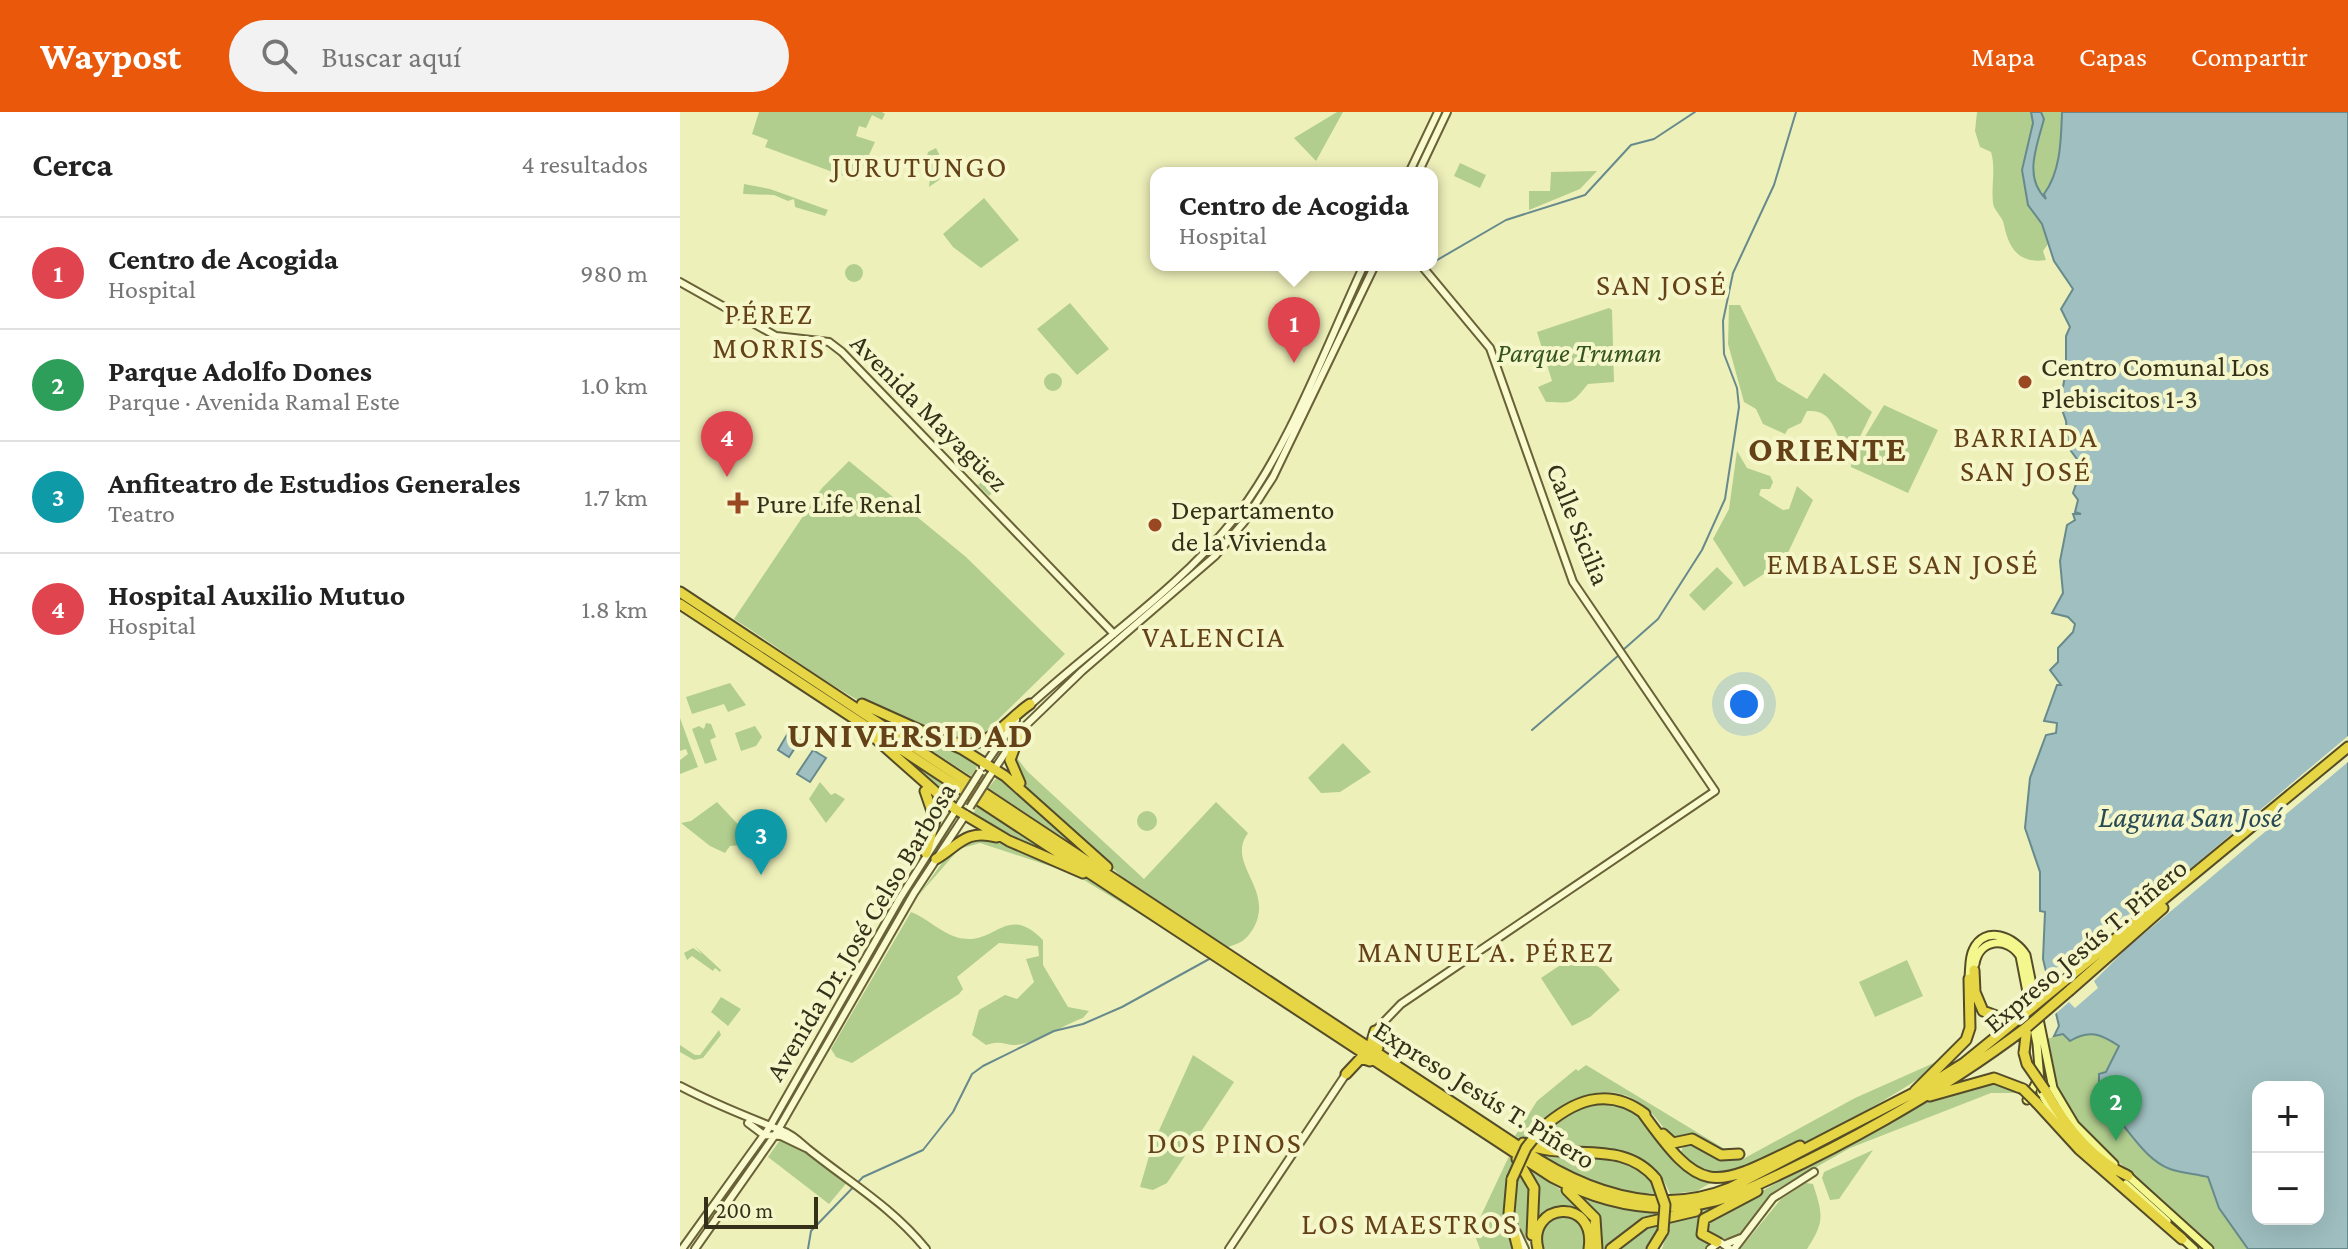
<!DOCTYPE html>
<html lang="es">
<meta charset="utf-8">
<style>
:root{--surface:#fff;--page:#f2f2f2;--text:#222;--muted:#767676;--line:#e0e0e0;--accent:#ea580c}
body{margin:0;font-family:"Crimson Pro",serif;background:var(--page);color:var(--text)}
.controls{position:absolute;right:24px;bottom:24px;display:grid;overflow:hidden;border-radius:16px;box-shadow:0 8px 32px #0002}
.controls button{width:72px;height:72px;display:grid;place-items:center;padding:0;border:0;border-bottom:2px solid var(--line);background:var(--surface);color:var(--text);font:40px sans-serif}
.scale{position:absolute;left:24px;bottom:20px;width:114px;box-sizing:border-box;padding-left:8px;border:4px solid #35301a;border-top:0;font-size:22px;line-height:28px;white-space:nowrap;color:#35301a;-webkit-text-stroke:6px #f5f7ca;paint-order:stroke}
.you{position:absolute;left:1064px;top:592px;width:28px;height:28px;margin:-20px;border:6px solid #fff;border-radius:50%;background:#1a73e8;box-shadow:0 0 0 12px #1a73e833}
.badge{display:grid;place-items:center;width:52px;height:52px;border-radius:50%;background:var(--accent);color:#fff;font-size:26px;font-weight:700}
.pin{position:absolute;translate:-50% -66px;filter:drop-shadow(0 2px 4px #0008)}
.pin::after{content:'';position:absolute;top:42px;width:28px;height:24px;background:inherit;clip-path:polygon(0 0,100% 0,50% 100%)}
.popup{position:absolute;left:470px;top:55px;width:288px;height:104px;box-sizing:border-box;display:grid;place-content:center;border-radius:16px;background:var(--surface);filter:drop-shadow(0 2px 6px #0005);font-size:26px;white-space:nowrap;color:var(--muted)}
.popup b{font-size:30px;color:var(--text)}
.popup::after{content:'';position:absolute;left:50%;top:100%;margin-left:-16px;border:16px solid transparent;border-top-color:var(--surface)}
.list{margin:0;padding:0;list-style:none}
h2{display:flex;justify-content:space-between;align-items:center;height:104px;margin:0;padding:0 32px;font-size:34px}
h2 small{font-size:26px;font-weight:400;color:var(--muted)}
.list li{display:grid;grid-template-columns:52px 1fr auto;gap:24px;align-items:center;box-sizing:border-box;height:112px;padding:0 32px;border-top:2px solid var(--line)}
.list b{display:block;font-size:30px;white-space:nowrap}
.list p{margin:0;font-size:26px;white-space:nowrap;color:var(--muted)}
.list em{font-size:26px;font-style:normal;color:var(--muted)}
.icon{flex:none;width:44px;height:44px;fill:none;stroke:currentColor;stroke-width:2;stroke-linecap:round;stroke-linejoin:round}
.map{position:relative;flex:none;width:1668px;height:1137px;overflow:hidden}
header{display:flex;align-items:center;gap:48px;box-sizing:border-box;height:112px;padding:0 40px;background:var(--accent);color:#fff}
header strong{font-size:38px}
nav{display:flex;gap:44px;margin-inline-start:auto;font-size:28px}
.search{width:560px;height:72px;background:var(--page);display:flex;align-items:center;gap:20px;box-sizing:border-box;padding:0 28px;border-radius:44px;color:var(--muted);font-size:30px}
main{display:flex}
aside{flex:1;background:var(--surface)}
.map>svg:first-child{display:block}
.green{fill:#b1ce8e}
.water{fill:#9fbfc0;stroke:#678a8d;stroke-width:2;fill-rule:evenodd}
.pier{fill:#eef0ba}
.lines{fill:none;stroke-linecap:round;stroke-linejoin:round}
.stream{stroke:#678a8d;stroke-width:2}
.secondary-casing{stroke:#696137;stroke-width:10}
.primary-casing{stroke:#544c29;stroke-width:11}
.highway-casing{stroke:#544c29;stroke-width:13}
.secondary{stroke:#f9fbce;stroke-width:6}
.primary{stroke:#f4f78e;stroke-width:7}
.highway{stroke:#e6d544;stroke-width:9}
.secondary-bridge-casing{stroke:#696137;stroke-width:10;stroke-linecap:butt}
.highway-bridge-casing{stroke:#544c29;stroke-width:13;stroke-linecap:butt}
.secondary-bridge{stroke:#f9fbce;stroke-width:6}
.highway-bridge{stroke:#e6d544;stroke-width:9}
.poi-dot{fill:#994821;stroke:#f5f7ca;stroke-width:3}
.labels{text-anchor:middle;stroke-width:8;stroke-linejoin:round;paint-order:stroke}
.park-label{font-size:28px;font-style:italic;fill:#35531f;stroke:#f5f7ca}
.poi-label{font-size:28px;fill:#35301a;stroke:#f5f7ca;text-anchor:start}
.street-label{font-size:28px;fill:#35301a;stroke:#f5f7ca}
.neighbourhood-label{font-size:30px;letter-spacing:2px;fill:#644117;stroke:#f5f7ca}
.water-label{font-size:30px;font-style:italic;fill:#284a56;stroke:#f5f7ca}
.district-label{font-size:36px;font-weight:bold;letter-spacing:2px;fill:#644117;stroke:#f5f7ca}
</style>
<header>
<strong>Waypost</strong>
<div class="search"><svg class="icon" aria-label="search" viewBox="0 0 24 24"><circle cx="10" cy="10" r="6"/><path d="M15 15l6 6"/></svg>Buscar aquí</div>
<nav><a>Mapa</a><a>Capas</a><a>Compartir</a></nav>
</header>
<main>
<aside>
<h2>Cerca<small>4 resultados</small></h2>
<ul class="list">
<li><span class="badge" style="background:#e0444e">1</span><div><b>Centro de Acogida</b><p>Hospital</p></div><em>980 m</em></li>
<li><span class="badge" style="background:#2e9e5b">2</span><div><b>Parque Adolfo Dones</b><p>Parque · Avenida Ramal Este</p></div><em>1.0 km</em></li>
<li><span class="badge" style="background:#0f9aa8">3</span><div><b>Anfiteatro de Estudios Generales</b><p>Teatro</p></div><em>1.7 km</em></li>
<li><span class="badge" style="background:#e0444e">4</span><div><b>Hospital Auxilio Mutuo</b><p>Hospital</p></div><em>1.8 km</em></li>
</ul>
</aside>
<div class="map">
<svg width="1668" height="1137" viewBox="0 0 1668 1137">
<rect width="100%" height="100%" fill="#eef0ba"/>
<!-- green -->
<path class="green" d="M79,0H202L205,2L202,8L192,3L186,16L179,14L176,24L195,30L177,69L85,35L88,28L72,22Z
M657,0H663L636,49L614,26Z
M1297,0H1382C1381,27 1380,59 1364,82L1369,89L1362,112L1368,132L1363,139L1366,148C1339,152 1329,137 1324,113C1323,105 1314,99 1313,91C1311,73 1316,57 1311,40L1300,35L1295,19Z
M256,36L259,42L256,53L262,59L259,68L249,75L250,66L244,63L248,54L245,52L248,40Z
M780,51L806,63L800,76L774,64Z
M917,59L900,77L849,98V79H870L871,60Z
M64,72L90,77L148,98L145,104L115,95L114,87L108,89L94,83L63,82Z
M304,86L339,128L301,156L273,135L263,122Z
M165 161a9 9 0 1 1 18 0a9 9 0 1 1-18 0Z
M390,191L429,237L397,263L357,217Z
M1049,193H1060L1097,269L1127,287L1144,261L1192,300L1172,341C1150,327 1159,297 1127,299L1121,311L1108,317L1105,322L1083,312L1076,297L1064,290L1048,232Z
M929,196L932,198L934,270L908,272C889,295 892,290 866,290L858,275L872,269L857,220Z
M364 270a9 9 0 1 1 18 0a9 9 0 1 1-18 0Z
M1204,293L1258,318L1228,381L1171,355L1172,346Z
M1057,339L1067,356L1090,364L1093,370L1090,377H1081L1079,383L1103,398L1109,397L1117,374L1133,388L1104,449L1064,475L1033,427L1049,397Z
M169,349L286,445L385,542L295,630C210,624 125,552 54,507L142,376Z
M313,358L324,369L309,384L298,373Z
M1037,455L1053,471L1024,499L1009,483Z
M50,571L66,593L48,600L44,592L12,602L6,585Z
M0,606L18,655L0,662V648L8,642L6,637L0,639Z
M201,606L277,638L299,652L291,664Z
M26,611L31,612L36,625L30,628L37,648L25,652L12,617L19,614L24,617Z
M75,614L82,625L76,634L61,639L55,621Z
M203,630L280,680L274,690Z
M663,631L691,660L660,680L641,681L628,666Z
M337,635V646L347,659L464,767L536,690L568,721C545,752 596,777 573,817C566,828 561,831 548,835L444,767L340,670L334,661L333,638Z
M319,663L399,736L308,676Z
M140,670L151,683L155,681L165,687L146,711L129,687Z
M37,690L68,723L61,733L50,734L45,741L30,734L1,711L11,709Z
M298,691L389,752L293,703Z
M457 709a10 10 0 1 1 20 0a10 10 0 1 1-20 0Z
M296,725C385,738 461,800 534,847L394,762L300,731L279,737L238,784L273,736Z
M231,800C247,806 260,820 276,825C315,837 325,789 363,828V853L388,895L409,899L403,906C386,912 353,932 336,933C323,933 322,928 306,933L292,923L299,898L325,883L337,887L354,870L346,847L359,844L358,834L319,831L277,865L283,877L279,882L172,951L156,945L151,937Z
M15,834L41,858L40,860L35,856L33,859L12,844L7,848L4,841L13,836L22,842Z
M905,847L922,857L940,878L910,905L892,914L861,866L885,850Z
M1227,848L1243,884L1195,905L1179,870Z
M41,885L61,897L48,914L31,900Z
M39,918L41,923L23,946L14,948L0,940V933L15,943H20Z
M1404,921L1423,923L1440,934L1426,960L1419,991C1446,1008 1459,1045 1490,1057C1502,1061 1516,1062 1528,1065L1539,1096L1568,1137H1533L1402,1016L1378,977L1367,927L1383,922L1390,929Z
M513,943L554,970L487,1071L473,1078L460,1075L472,1034Z
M1265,946C1237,976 1079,1060 1039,1061C1023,1062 1013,1053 1001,1044L1002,1036L1009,1032L1047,1048L1063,1047L1175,986Z
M906,953L1048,1039L1046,1042L1022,1029H997C983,1018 976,1003 963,993C920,961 872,994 845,1029L835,1024L857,989L896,957L898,959Z
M1317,968L1346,981H1311L1170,1036L1096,1078L1057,1126L1034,1127L1025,1120L1026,1110L1223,1001L1270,980Z
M910,990C919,990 933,988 942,991C983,1007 986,1061 1032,1070L1017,1079L990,1082C970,1024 903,1038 855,1033L885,1002Z
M100,1028L139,1047L169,1068L149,1092L88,1045Z
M851,1038C899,1042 953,1034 979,1081C933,1083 889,1062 851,1038Z
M1193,1038L1159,1087L1150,1088L1142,1066L1144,1060Z
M830,1042L836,1046L825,1091L835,1137H800L794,1121L798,1110Z
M841,1057L850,1074L846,1131C831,1108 831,1082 841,1057Z
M853,1060C887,1083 906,1087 916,1128C905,1105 898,1090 870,1097L857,1109Z
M1126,1071L1133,1072C1143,1103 1145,1109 1127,1137H1060L1101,1087Z
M904,1086L962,1099L982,1100V1103L953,1112L925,1137H919V1111Z
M1042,1092L1024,1105L1021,1123L1030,1131L1027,1137H982L992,1106Z
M886,1101L906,1115V1137H862L859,1129L865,1109Z
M982,1107L969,1137H934L947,1123Z"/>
<!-- water -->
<path class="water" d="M1351,0H1361L1364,7C1357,34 1343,65 1366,87L1364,82C1381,59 1381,27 1382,0H1668V1137H1568L1539,1096L1528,1065C1516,1062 1502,1061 1490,1057C1459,1045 1446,1007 1419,991V962L1426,960L1439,934C1421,922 1409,917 1390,929L1383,922L1374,924L1379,914L1363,847L1365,800L1360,799V760L1345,716L1350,666L1366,623L1376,621L1377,611L1364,609L1377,573H1381L1370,558L1378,550V536L1393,520L1395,512L1388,505L1372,501L1383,481L1380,449L1387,413L1395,408L1393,402H1401L1395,400L1398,388L1393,381L1402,354L1388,335L1386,309L1380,292L1386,258V224L1390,215L1381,197L1393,177L1374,149L1362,112L1348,93L1342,58L1353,11ZM1578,975H1638V1107H1578Z
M108,621L120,628L109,645L98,638Z
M133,638L146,646L130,670L117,662Z"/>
<!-- pier -->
<path class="pier" d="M1668,624V650L1446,837L1414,869L1418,876L1395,896L1389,890L1373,904L1364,866L1426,815L1468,792Z"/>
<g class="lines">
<!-- stream -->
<path class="stream" d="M752,151L826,108L905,83L951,33L974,27L1015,0
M943,538L978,507L1022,438L1045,387L1059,295L1057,276L1044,242L1043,209L1053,161L1094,73L1116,0
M852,618L939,543
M128,1137L131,1119L183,1065L243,1038L273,1000L292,962L303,954L374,919L403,912L442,895L531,846"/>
<defs>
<path id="secondary" d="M729,61L758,0
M738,61L767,0
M0,170L96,224L149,230L162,240L434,522
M349,594C416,532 497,479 555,406C608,339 647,232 684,153
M340,619L402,559L535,444L564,410L593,365L695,153
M303,655L336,608
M309,665L334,628
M695,919L721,892L1035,679L893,470L810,236L741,153
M0,974C34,992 67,1005 103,1019C112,1022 120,1030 128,1037C169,1070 212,1095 246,1137
M68,1011L84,1023L101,1024L126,1036
M837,1120L845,1137
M1046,1132L1061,1126
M2,1137L89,1016L220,786L281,690
M15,1137L95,1023L234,781L286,702
M549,1137L666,962
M1030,1137L1040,1130L1050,1137
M1054,1137L1093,1086L1134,1060"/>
<path id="primary" d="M1295,852C1299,827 1327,824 1340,844L1357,932L1361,981L1376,1006
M1289,865C1290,856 1289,846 1293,838C1305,812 1335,825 1346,843L1373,976L1395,1013L1434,1052
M1347,988L1359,965
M1446,1062L1529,1137
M1446,1072L1487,1109
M1501,1125L1514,1137"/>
<path id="highway" d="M0,480L859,1048C918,1084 984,1103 1050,1076L1247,974L1284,951L1343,903
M0,492L872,1065C930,1096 990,1105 1052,1084C1153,1040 1260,981 1347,915
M182,592L282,637L325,664L427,755
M187,619L275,697L329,729L403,761
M276,631C308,639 326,608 350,592
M340,671L330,648L341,618
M245,679L255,708L246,741
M256,747C279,733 286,717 316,725
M1294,858L1295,880L1303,899L1319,905L1343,903
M1383,870L1668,635
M1390,878L1483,796
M695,919L692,929L698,936
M1344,941L1347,915
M666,962L681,946L690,949
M1365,978C1384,1012 1412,1048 1448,1064
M1235,979L1286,928L1290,916L1289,867
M1250,984L1314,966L1343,977
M1356,990L1399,1037L1502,1127
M962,1000C1022,1084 1031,1078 1120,1034
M860,1018C892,989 927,973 965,1002
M983,1022L993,1031L1012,1027L1041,1043L1059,1042
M843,1031C887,1051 942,1025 976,1067
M837,1047L854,1076L852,1123
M832,1067L829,1101L838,1137
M887,1078L915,1106L917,1137
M1037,1130L1022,1122L1024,1107L1077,1079
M858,1137C846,1091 917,1083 909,1137
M931,1137L965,1111L1016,1099
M972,1137L983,1119"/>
</defs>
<!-- secondary casing -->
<use href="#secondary" class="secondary-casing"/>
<!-- primary casing -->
<use href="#primary" class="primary-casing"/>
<!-- highway casing -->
<use href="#highway" class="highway-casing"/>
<!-- secondary -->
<use href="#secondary" class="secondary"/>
<!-- primary -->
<use href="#primary" class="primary"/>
<!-- highway -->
<use href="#highway" class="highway"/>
<defs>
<path id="secondary-bridge" d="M281,690L300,660
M290,695L309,665"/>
<path id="highway-bridge" d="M1343,903L1383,870
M1347,915L1390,878
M1344,941L1347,952L1365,978
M1343,977L1356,990
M832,1067L846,1036L860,1018
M976,1067L985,1093L983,1119"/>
</defs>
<!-- secondary-bridge casing -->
<use href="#secondary-bridge" class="secondary-bridge-casing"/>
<!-- highway-bridge casing -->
<use href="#highway-bridge" class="highway-bridge-casing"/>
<!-- secondary-bridge -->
<use href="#secondary-bridge" class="secondary-bridge"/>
<!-- highway-bridge -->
<use href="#highway-bridge" class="highway-bridge"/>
</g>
<!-- markers -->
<g class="poi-dot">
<circle cx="1345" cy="270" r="8"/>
<path d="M54 379h8v8h8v8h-8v8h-8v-8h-8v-8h8z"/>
<circle cx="475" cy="413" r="8"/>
</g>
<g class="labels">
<!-- park labels -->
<g class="park-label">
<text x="899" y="250">Parque Truman</text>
</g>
<!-- poi labels -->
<g class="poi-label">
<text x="1361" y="264">Centro Comunal Los<tspan x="1361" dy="32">Plebiscitos 1-3</tspan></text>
<text x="76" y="401">Pure Life Renal</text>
<text x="491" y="407">Departamento<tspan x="491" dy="32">de la Vivienda</tspan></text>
</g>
<!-- street labels -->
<g class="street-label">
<text transform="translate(250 300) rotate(45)" y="10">Avenida Mayagüez</text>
<text transform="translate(899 412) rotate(68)" y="10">Calle Sicilia</text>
<text transform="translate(180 819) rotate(-59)" y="10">Avenida Dr. José Celso Barbosa</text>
<text transform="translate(1405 833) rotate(-40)" y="10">Expreso Jesús T. Piñero</text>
<text transform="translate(805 982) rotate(32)" y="10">Expreso Jesús T. Piñero</text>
</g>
<!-- neighbourhood labels -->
<g class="neighbourhood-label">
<text x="240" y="65">JURUTUNGO</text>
<text x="982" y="183">SAN JOSÉ</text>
<text x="89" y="212">PÉREZ<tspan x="89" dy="34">MORRIS</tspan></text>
<text x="1346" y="335">BARRIADA<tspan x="1346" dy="34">SAN JOSÉ</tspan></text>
<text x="1223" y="462">EMBALSE SAN JOSÉ</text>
<text x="534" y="535">VALENCIA</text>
<text x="806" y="850">MANUEL A. PÉREZ</text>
<text x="545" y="1041">DOS PINOS</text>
<text x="730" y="1122">LOS MAESTROS</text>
</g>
<!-- water labels -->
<g class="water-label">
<text x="1510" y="715">Laguna San José</text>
</g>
<!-- district labels -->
<g class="district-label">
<text x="1148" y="349">ORIENTE</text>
<text x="231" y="635">UNIVERSIDAD</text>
</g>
</g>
</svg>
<div class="controls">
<button>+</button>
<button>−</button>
</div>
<div class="scale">200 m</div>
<div class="you"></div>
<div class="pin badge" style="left:614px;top:251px;background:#e0444e">1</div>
<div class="popup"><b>Centro de Acogida</b>Hospital</div>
<div class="pin badge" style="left:1436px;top:1029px;background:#2e9e5b">2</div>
<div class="pin badge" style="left:81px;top:763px;background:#0f9aa8">3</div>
<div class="pin badge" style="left:47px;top:365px;background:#e0444e">4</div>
</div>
</main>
